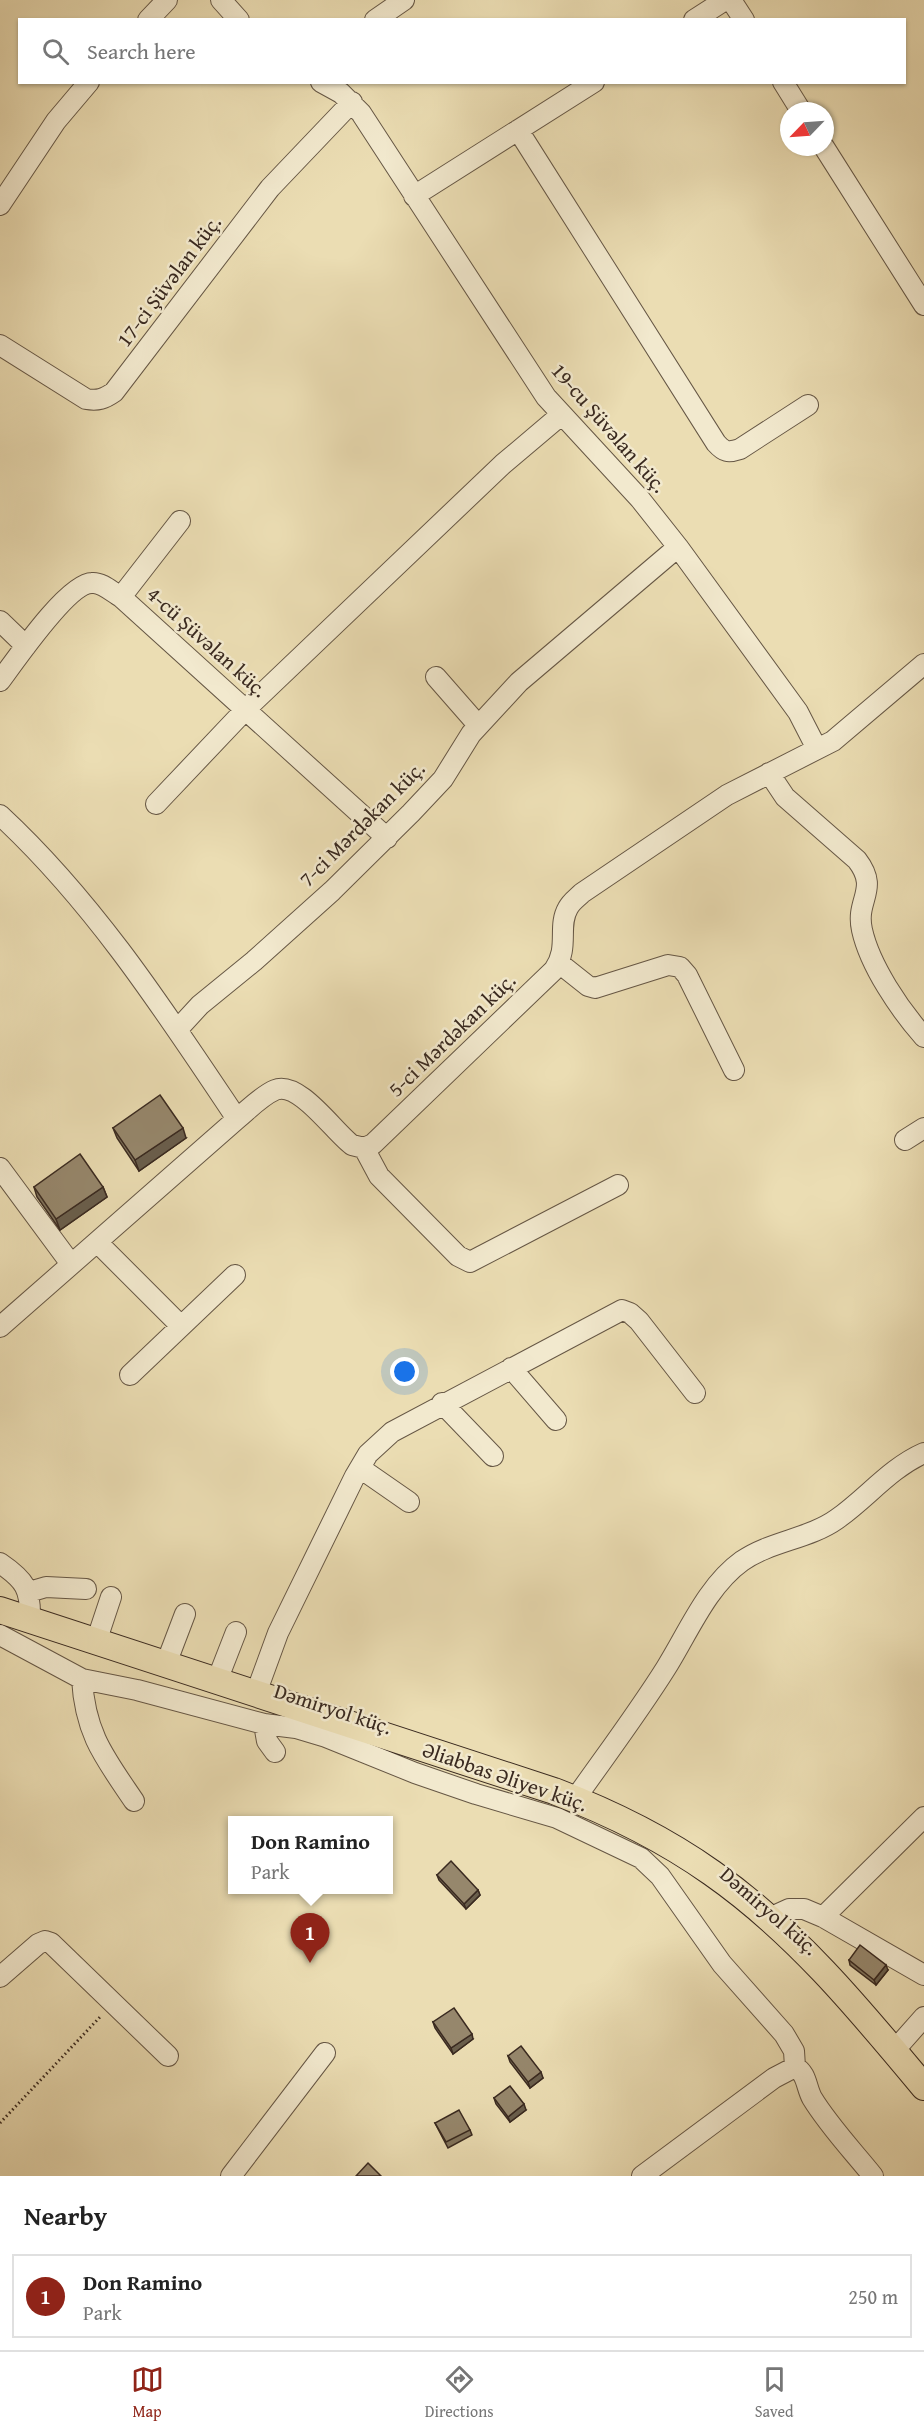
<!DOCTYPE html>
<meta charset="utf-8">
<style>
:root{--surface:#fff;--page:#f2f2f2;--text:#222;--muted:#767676;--line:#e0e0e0;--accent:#8f2418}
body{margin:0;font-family:"Gentium Book Plus",serif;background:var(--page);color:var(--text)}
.compass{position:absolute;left:780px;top:102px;width:54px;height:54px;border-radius:50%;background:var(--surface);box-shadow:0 2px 4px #0004;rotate:245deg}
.you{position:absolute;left:405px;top:1372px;width:21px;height:21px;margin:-15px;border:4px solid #fff;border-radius:50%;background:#1a73e8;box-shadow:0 0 0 9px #1a73e833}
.badge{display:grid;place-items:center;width:39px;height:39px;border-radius:50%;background:var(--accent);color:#fff;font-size:20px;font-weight:700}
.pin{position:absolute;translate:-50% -50px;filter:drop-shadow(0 2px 3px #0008)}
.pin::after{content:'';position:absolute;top:32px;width:21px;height:18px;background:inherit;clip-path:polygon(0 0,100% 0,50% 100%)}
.popup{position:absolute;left:228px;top:1816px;width:165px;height:78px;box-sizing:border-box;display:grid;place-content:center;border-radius:0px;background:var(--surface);filter:drop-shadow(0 2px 4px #0005);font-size:20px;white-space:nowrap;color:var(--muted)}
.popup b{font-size:22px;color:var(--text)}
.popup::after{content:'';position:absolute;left:50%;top:100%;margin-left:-12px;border:12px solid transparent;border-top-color:var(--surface)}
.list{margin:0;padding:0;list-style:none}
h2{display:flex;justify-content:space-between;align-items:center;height:78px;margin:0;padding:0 24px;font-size:26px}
h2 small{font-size:20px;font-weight:400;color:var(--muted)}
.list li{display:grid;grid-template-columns:39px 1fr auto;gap:18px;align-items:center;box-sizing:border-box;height:84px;margin:0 12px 12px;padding:0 12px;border:2px solid var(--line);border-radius:0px}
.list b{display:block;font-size:22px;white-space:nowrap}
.list p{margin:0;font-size:20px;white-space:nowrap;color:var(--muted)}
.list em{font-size:20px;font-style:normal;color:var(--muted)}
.icon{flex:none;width:33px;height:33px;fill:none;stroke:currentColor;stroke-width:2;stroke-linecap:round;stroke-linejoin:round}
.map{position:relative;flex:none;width:924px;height:2176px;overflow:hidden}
.search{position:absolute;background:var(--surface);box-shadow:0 2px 4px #0004;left:18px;right:18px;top:18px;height:66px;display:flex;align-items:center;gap:15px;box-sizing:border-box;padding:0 21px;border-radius:0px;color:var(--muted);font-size:22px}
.sheet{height:174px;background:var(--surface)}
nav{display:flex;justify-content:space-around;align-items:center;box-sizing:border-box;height:84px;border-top:2px solid var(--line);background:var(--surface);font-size:16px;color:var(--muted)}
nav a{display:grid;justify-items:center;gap:3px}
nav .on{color:var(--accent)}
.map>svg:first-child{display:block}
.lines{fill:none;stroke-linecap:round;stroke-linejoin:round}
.minor-casing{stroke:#665745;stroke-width:22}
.major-casing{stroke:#3a2a20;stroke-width:28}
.path{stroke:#3a2a20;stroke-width:3;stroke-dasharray:1.5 3;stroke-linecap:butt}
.minor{stroke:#f2e9ce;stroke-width:20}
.major{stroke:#ebddb3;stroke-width:26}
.wall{fill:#81745d;stroke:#3a2a20;stroke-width:1.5}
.shaded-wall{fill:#695e4c;stroke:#3a2a20;stroke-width:1.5}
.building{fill:#96876c;stroke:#3a2a20;stroke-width:1.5}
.labels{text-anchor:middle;stroke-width:5;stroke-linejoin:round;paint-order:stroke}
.street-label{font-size:21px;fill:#3a2a20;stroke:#f2e9ce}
</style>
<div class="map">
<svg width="924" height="2176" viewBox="0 0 924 2176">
<rect width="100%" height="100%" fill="#ebddb3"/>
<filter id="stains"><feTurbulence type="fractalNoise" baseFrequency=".00333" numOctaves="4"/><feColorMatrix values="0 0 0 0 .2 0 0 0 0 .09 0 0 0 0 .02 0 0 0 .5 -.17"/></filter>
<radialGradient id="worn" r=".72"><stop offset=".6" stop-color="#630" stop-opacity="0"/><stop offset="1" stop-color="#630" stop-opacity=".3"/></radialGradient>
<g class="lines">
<defs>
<path id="minor" d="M221,0L239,20
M731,0L744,20
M148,20L167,0
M375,20L404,0
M694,20L725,0
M321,82L341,93L361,113L546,397L640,499L678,547L798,712L817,749
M783,82L801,111
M518,130L716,443C724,452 728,453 740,449L808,405
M824,147L924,305
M414,196L594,82
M0,205L56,121L89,82
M0,345L86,399C98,401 104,399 114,392L270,188L352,102
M121,597L180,521
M0,621L26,646
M436,677L478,725
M0,681C15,661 68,583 92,583C102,582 112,592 121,597L387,838
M769,773L785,797L857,860C880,890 855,899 862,930C870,966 900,1010 924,1037
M156,804L246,709L503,464L561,415
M0,815C95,903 166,1013 237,1119
M559,963L588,986L595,988L668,965L680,967L687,975L734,1070
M177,1030L200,1005L254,961L332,891L411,813L443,779L471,734L519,682L678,547
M905,1140L924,1128
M364,1148L379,1176L458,1256L470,1262L618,1185
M0,1168L71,1264
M97,1242L180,1325
M0,1327L237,1119C248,1110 261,1096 275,1090C299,1080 334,1132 352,1145L364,1148L373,1144L554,970C570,947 557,927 568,908C571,902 577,898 582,893L727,795L833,741L924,664
M511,1368L556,1420
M130,1375L235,1275
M442,1403L493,1456
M360,1468L409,1502
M0,1563C25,1580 31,1589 30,1620
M29,1592L46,1587L86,1589
M99,1633L111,1597
M0,1635L82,1679L137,1690L264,1724L296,1728L326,1737L415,1773L476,1794L557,1818L641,1858L660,1876L722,1964L784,2034L794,2051L795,2067
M169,1656L185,1614
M220,1673L236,1632
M82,1679C85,1734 105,1758 134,1801
M259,1685L278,1633L355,1476L368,1454L392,1432L622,1310L630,1313L639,1321L695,1393
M264,1724L267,1741L275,1752
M580,1792C609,1751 639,1711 666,1668C688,1633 707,1586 742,1561C771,1541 809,1539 837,1519C867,1498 890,1468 924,1453
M778,1914L789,1909H804L823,1917L924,1975
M823,1917L924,1817
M0,1977L38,1944L45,1941L51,1943L168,2056
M900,2044L924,2017
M231,2176L325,2053
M642,2176L774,2078L795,2067C807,2073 806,2087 812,2098C829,2126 853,2151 873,2176"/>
<path id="major" d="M0,1610L554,1791C609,1812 664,1839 712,1873C795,1931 860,2010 924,2087"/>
</defs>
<!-- minor casing -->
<use href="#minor" class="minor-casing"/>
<!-- major casing -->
<use href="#major" class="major-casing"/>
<!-- path -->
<path class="path" d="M0,2123L100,2017"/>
<!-- minor -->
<use href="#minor" class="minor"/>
<!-- major -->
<use href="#major" class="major"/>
</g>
<!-- wall -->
<path class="wall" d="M113,1128L186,1138L139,1171L117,1138Z
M34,1187H103L107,1197L60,1230L37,1197Z
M437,1875L478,1890L480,1895L466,1909L439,1880Z
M849,1960L888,1970L876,1985L850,1965Z
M433,2022L473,2039L453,2054L435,2028Z
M508,2056L543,2078L530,2088L510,2062Z
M494,2098L526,2110L510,2122L496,2104Z
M435,2123L470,2130L472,2135L448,2148Z"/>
<!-- shaded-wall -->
<path class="shaded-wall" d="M183,1128L186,1138L139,1171L135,1160Z
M103,1187L107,1197L60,1230L56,1219Z
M478,1890L480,1895L466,1909L464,1904Z
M886,1965L888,1970L876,1985L874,1980Z
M472,2034L473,2039L453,2054L451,2048Z
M541,2072L543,2078L530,2088L528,2082Z
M524,2104L526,2110L510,2122L508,2117Z"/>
<!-- building -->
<path class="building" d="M160,1095L183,1128L135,1160L113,1128Z
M80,1154L103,1187L56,1219L34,1187Z
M451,1861L478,1890L464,1904L437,1875Z
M860,1945L886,1965L874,1980L849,1960Z
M454,2008L472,2034L451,2048L433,2022Z
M521,2046L541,2072L528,2082L508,2056Z
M510,2086L524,2104L508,2117L494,2098Z
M459,2110L470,2130L446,2142L435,2123Z
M368,2163L381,2176H356Z"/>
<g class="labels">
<!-- street labels -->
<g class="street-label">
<text transform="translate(169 281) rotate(-53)" y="7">17-ci Şüvəlan küç.</text>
<text transform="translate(609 428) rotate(49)" y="7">19-cu Şüvəlan küç.</text>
<text transform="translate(207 642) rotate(42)" y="7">4-cü Şüvəlan küç.</text>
<text transform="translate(362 824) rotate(-45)" y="7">7-ci Mərdəkan küç.</text>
<text transform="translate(452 1035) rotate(-44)" y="7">5-ci Mərdəkan küç.</text>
<text transform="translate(333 1709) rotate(18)" y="7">Dəmiryol küç.</text>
<text transform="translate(505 1777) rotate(19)" y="7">Əliabbas Əliyev küç.</text>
<text transform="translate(769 1911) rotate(41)" y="7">Dəmiryol küç.</text>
</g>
</g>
<rect width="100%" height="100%" filter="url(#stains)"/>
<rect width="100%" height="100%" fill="url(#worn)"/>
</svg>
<svg class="compass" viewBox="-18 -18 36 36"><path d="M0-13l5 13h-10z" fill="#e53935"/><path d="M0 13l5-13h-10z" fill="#767676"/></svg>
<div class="you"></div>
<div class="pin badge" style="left:310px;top:1963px">1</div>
<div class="popup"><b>Don Ramino</b>Park</div>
<div class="search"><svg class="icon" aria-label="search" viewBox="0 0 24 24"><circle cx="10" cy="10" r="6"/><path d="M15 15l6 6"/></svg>Search here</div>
</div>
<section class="sheet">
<h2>Nearby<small></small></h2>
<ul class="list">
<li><span class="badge">1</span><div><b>Don Ramino</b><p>Park</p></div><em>250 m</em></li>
</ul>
</section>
<nav>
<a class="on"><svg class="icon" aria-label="map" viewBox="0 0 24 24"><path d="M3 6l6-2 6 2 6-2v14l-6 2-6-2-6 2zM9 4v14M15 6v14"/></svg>Map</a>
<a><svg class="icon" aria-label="directions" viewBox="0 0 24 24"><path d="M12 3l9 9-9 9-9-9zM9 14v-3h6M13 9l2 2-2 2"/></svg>Directions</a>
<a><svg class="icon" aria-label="saved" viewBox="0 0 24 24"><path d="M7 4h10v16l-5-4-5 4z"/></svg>Saved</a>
</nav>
